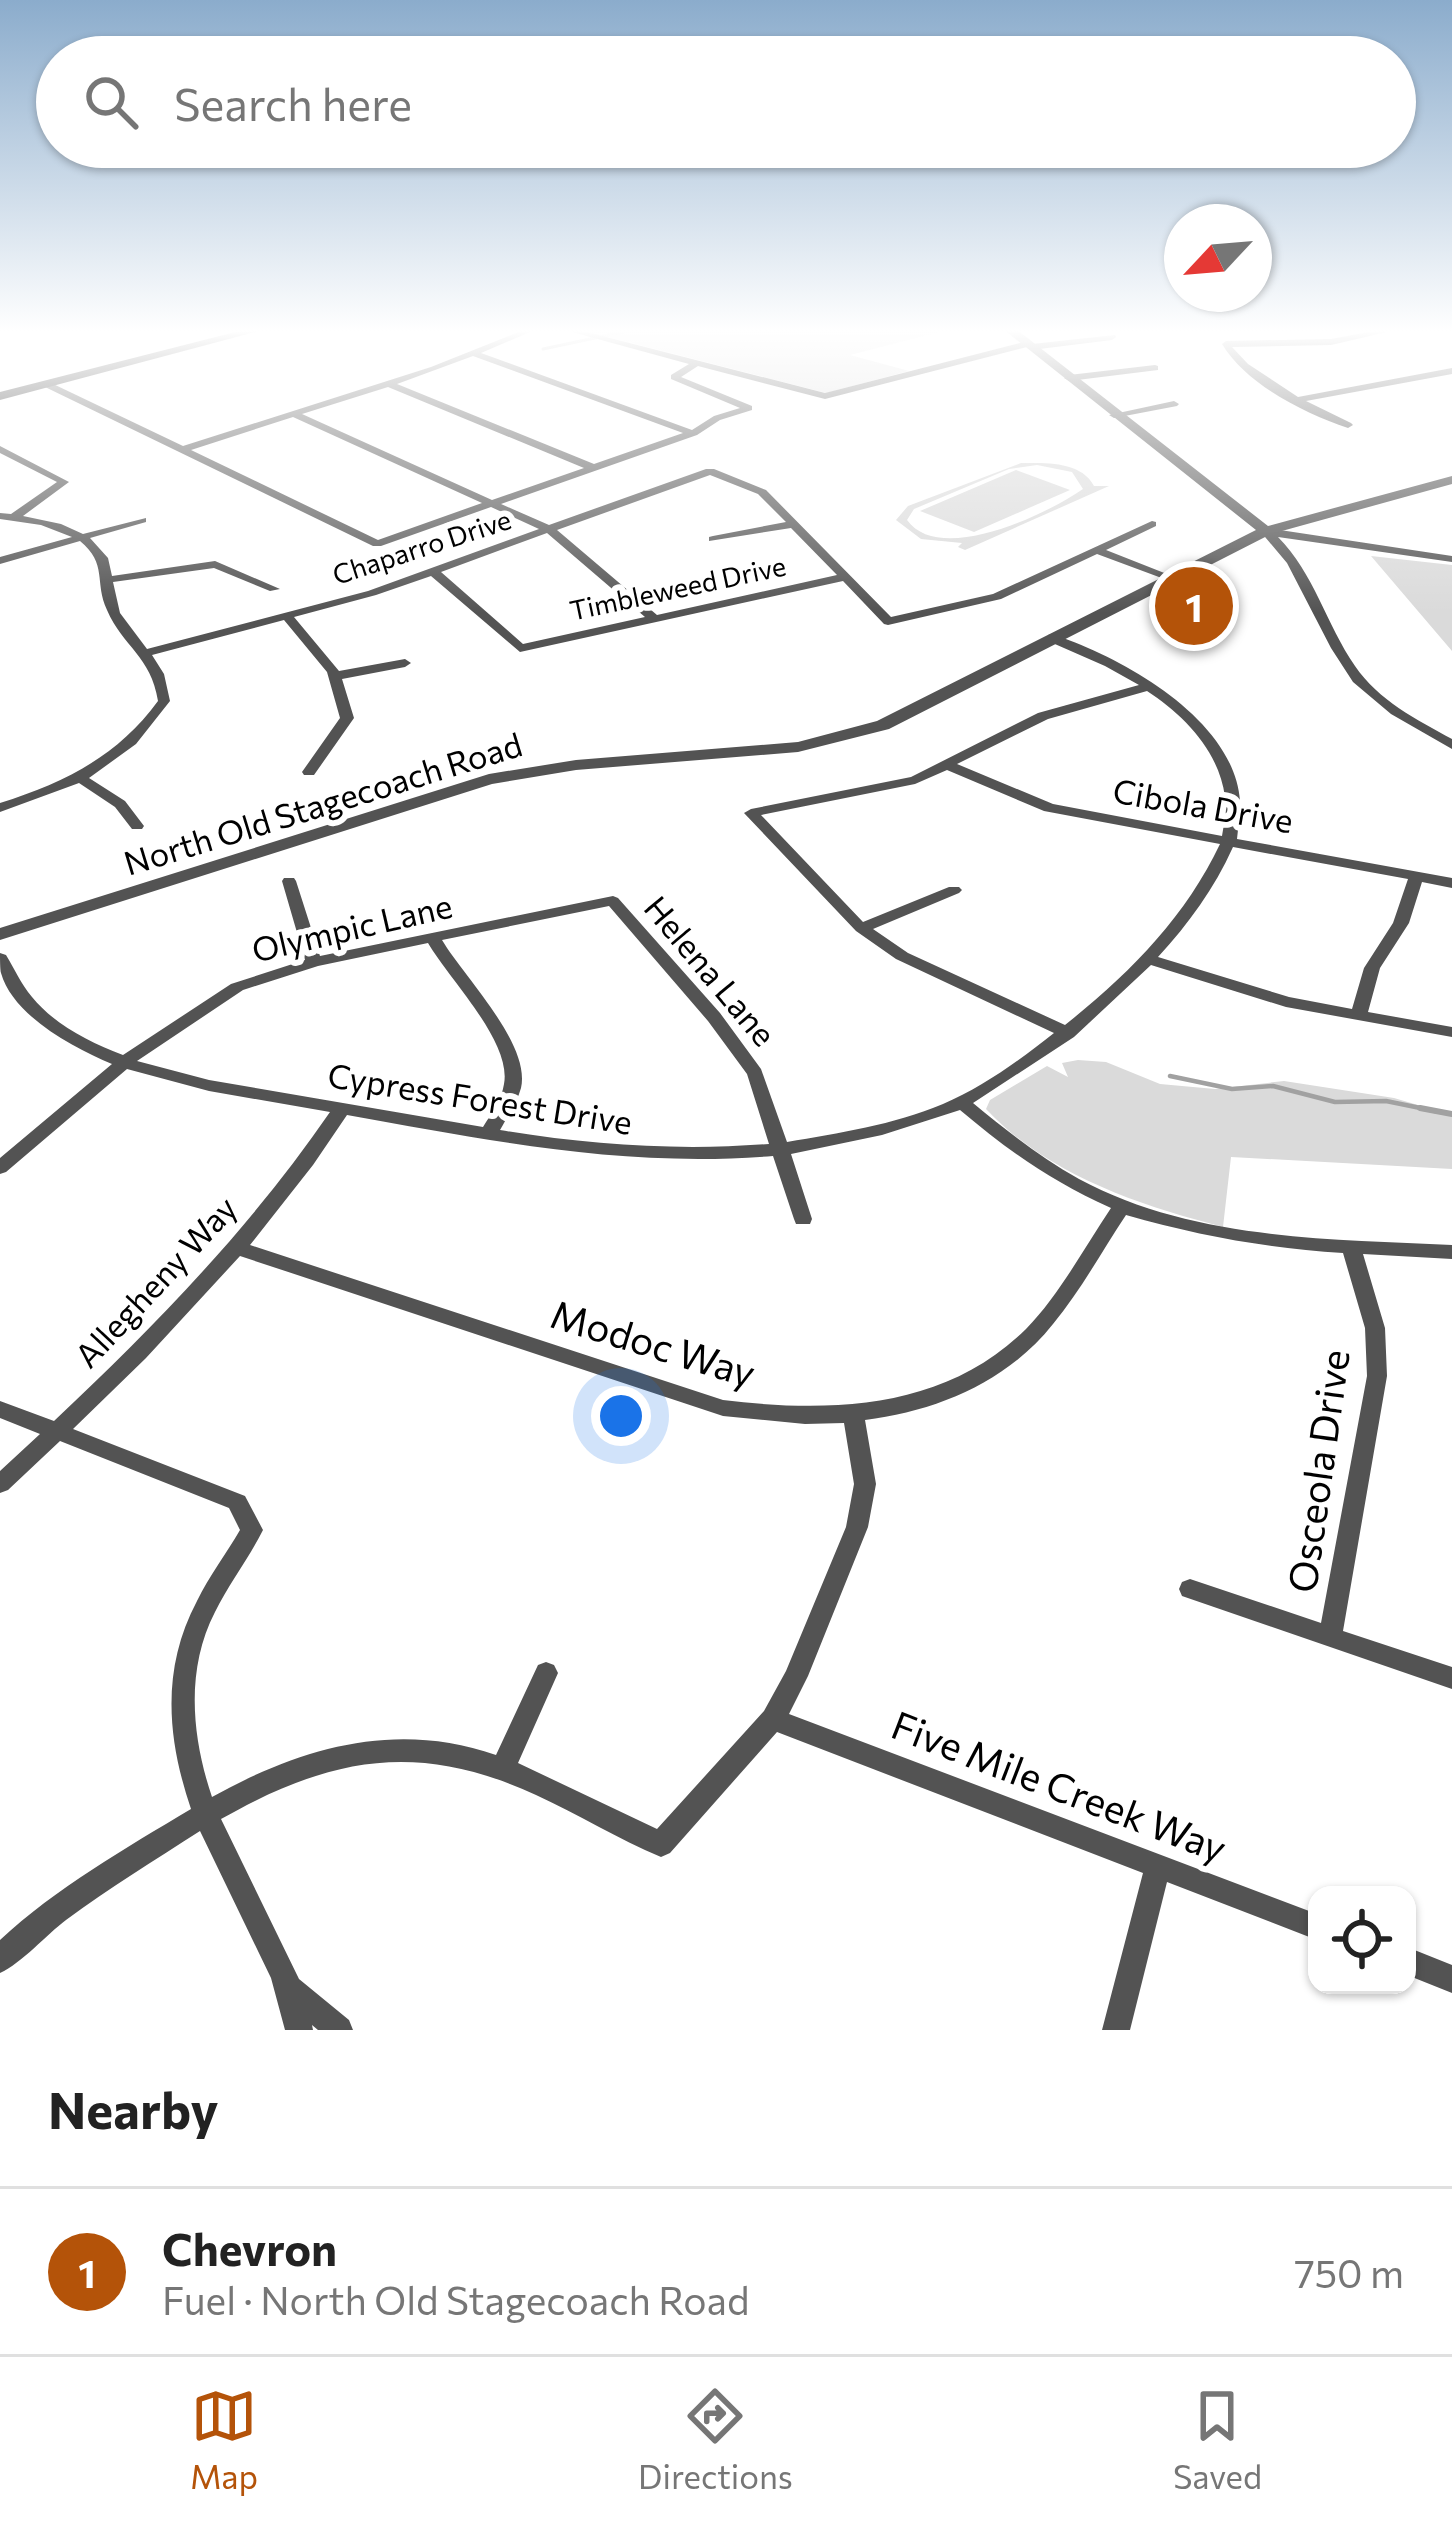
<!DOCTYPE html>
<meta charset="utf-8">
<style>
:root{--surface:#fff;--page:#f2f2f2;--text:#222;--muted:#767676;--line:#e0e0e0;--accent:#b45309}
body{margin:0;font-family:Commissioner,sans-serif;background:var(--page);color:var(--text)}
.controls{position:absolute;right:36px;bottom:36px;display:grid;overflow:hidden;border-radius:24px;box-shadow:0 3px 9px #0004}
.controls button{width:108px;height:108px;display:grid;place-items:center;padding:0;border:0;border-bottom:3px solid var(--line);background:var(--surface);color:var(--text);font:60px sans-serif}
.compass{position:absolute;left:1164px;top:204px;width:108px;height:108px;border-radius:50%;background:var(--surface);box-shadow:0 3px 9px #0004;rotate:244deg}
.you{position:absolute;left:621px;top:1416px;width:42px;height:42px;margin:-30px;border:9px solid #fff;border-radius:50%;background:#1a73e8;box-shadow:0 0 0 18px #1a73e833}
.badge{display:grid;place-items:center;width:78px;height:78px;border-radius:50%;background:var(--accent);color:#fff;font-size:39px;font-weight:700}
.pin{position:absolute;translate:-50% -50%;border:6px solid #fff;box-shadow:0 3px 12px #0006}
.list{margin:0;padding:0;list-style:none}
h2{display:flex;justify-content:space-between;align-items:center;height:156px;margin:0;padding:0 48px;font-size:51px}
h2 small{font-size:39px;font-weight:400;color:var(--muted)}
.list li{display:grid;grid-template-columns:78px 1fr auto;gap:36px;align-items:center;box-sizing:border-box;height:168px;padding:0 48px;border-top:3px solid var(--line)}
.list b{display:block;font-size:45px;white-space:nowrap}
.list p{margin:0;font-size:39px;white-space:nowrap;color:var(--muted)}
.list em{font-size:39px;font-style:normal;color:var(--muted)}
.icon{flex:none;width:66px;height:66px;fill:none;stroke:currentColor;stroke-width:2;stroke-linecap:round;stroke-linejoin:round}
.map{position:relative;flex:none;width:1452px;height:2030px;overflow:hidden}
.search{position:absolute;background:var(--surface);box-shadow:0 3px 9px #0004;left:36px;right:36px;top:36px;height:132px;display:flex;align-items:center;gap:30px;box-sizing:border-box;padding:0 42px;border-radius:66px;color:var(--muted);font-size:45px}
.sheet{height:324px;background:var(--surface)}
nav{display:flex;justify-content:space-around;align-items:center;box-sizing:border-box;height:168px;border-top:3px solid var(--line);background:var(--surface);font-size:33px;color:var(--muted)}
nav a{display:grid;justify-items:center;gap:6px}
nav .on{color:var(--accent)}
.map>svg:first-child{display:block}
.green{fill:#dadada;fill-rule:evenodd}
.lines{fill:none;stroke-linecap:round;stroke-linejoin:round}
.stream-far2{stroke:#a1a1a1;stroke-width:3}
.stream-far1{stroke:#a1a1a1;stroke-width:4.5}
.stream{stroke:#a1a1a1;stroke-width:6}
.minor{fill:#535353;fill-rule:evenodd}
.tertiary{fill:#535353;fill-rule:evenodd}
.secondary{fill:#202020;fill-rule:evenodd}
.labels{text-anchor:middle;stroke-width:12;stroke-linejoin:round;paint-order:stroke}
.far-street-label{font-size:27px;fill:#000;stroke:#fff}
.street-label{font-size:33px;fill:#000;stroke:#fff}
.near-street-label{font-size:39px;fill:#000;stroke:#fff}
</style>
<div class="map">
<svg width="1452" height="2030" viewBox="0 0 1452 2030">
<rect width="100%" height="100%" fill="#fff"/>
<!-- green -->
<path class="green" d="M577,329H951L850,355L909,371L826,393Z
M1021,463C1046,463 1081,461 1094,486H1109L965,550L958,547L962,543L921,539L896,520L908,506ZM1037,465L1072,472L1083,489C1047,514 940,566 907,520L914,509L1009,469Z
M1016,470L1070,490L974,532L920,511Z
M1371,556L1452,565V651Z
M1078,1060L1106,1062L1160,1084L1215,1089L1284,1081L1394,1098L1452,1115V1169L1231,1157L1223,1227C1138,1205 1048,1175 986,1109L990,1100L1047,1066L1068,1077L1062,1063Z"/>
<g class="lines">
<!-- stream-far2 -->
<path class="stream-far2" d="M543,349L637,329"/>
<!-- stream-far1 -->
<path class="stream-far1" d="M1170,1076L1232,1089L1273,1086L1335,1102L1386,1101L1435,1111"/>
<!-- stream -->
<path class="stream" d="M1420,1108L1452,1114"/>
<!-- minor -->
<path class="minor" d="M526,329H537L481,353L692,430L714,416L740,408L671,379V375L689,364L561,329H575L825,393L1028,341L1032,344L1115,335L1116,337L1112,340L1031,350L1027,347L825,399L698,366L681,377L752,406V410L720,420L697,435L501,504L549,525L706,469H714L766,490L891,617L993,594L1152,521L1156,522V526L1106,550L1177,578L1167,580L1097,554L1001,599L888,625L884,624L843,581L520,652L431,576L376,595L294,617L339,671L405,659L411,663L405,667L342,679L354,718L314,775H304L302,772L340,718L327,672L284,620L152,655L164,674L170,701L136,744L89,778L125,801L144,826L142,829H132L115,807L79,783L0,812V803C64,783 118,756 158,701C151,656 123,647 107,610C94,582 108,564 80,541L0,564V557L72,537L41,525L0,519V513L11,514L57,482L0,453V446L69,482L23,516L61,524L83,534L146,518V522L90,538L108,558L112,576L215,561L280,589L270,591L214,568L113,582L120,613L147,649L368,591L539,529L491,507L381,546H373L43,386V382H49L183,446L431,367ZM473,356L683,433L594,464L397,384ZM388,387L584,468L492,500L302,414ZM293,417L482,503L378,540L191,450ZM710,475L758,494L786,522L713,536L709,537V541L791,528L837,575L657,615L557,530ZM547,533L645,617L523,644L441,572Z
M1384,329H1400L1331,345L1232,347L1248,364L1298,397L1452,368V374L1306,401L1351,423L1353,425L1348,428C1304,413 1247,385 1222,344L1226,341L1331,339Z
M1155,365L1158,366V370L1069,381L1064,378L1069,375Z
M1174,401L1179,404L1177,406L1114,418L1109,415Z
M1266,528L1452,556V562L1278,537C1314,573 1326,624 1355,666C1378,700 1417,720 1452,739V749L1391,714L1353,682L1331,648L1287,563L1260,531Z
M1052,634C1121,657 1234,718 1240,801C1241,813 1238,827 1237,839L1452,878V888L1422,882L1409,923L1380,968L1368,1012L1452,1027V1037L1286,1007L1151,965L1074,1037L973,1103C1007,1131 1041,1158 1079,1179C1192,1240 1328,1239 1452,1245V1259L1363,1254L1385,1328L1387,1376L1343,1631L1452,1667V1689L1182,1596L1179,1589L1182,1582L1190,1579L1321,1623L1367,1376L1365,1328L1343,1253C1266,1248 1200,1236 1126,1215C1102,1251 1081,1290 1053,1324C1007,1382 937,1411 865,1420L876,1484L868,1527L808,1676L789,1714L1317,1914V1940L1167,1882L1130,2030H1102L1143,1873L777,1732L670,1853L661,1857C618,1839 578,1814 536,1795C419,1741 332,1756 221,1819L299,1979L349,2020L353,2030H318L312,2025L313,2030H285L271,1978L200,1831C155,1860 109,1888 66,1920C46,1935 22,1963 0,1973V1940C56,1888 126,1848 191,1809C167,1738 161,1669 197,1601C209,1576 226,1554 240,1530L229,1508L60,1441L8,1490L0,1493V1471L40,1434L0,1418V1401L54,1421C156,1325 251,1227 330,1112L209,1091L127,1069L6,1172L0,1174V1158L112,1064C74,1048 13,1016 1,973C0,970 0,956 0,953L6,955C14,968 21,984 32,997C55,1025 89,1042 123,1055L231,984L305,960L282,881L284,878H294L296,881L320,956L613,896L618,898L720,1013L761,1069L787,1142C839,1133 893,1125 943,1104C983,1087 1020,1060 1054,1033L896,959L856,931L744,813L751,809L911,777L1038,713L1139,685L1105,666L1048,641V635ZM1147,691C1184,715 1219,751 1225,797C1227,809 1224,824 1222,836L1053,804L957,764L1048,719ZM947,770L1044,811L1220,844C1185,918 1128,975 1065,1025L908,953L873,929L959,893L962,890L959,887H949L863,922L761,815L915,784ZM1233,847L1408,879L1393,923L1364,968L1352,1009L1289,997L1158,957C1189,923 1214,889 1233,847ZM609,906L708,1021L747,1074L769,1144C678,1151 590,1145 500,1130C507,1117 517,1103 521,1088C531,1044 464,977 442,940ZM428,943C449,979 512,1042 504,1084C502,1099 491,1114 483,1127L209,1080L137,1061L243,990L318,966ZM960,1110C1010,1152 1051,1181 1111,1208C1084,1248 1060,1294 1026,1329C944,1410 831,1413 723,1400L250,1245L313,1165L347,1115C493,1141 623,1168 773,1156L794,1219L796,1224H810L812,1219L791,1154L882,1135ZM240,1256L723,1416L805,1424L844,1423L854,1484L846,1527L786,1671L764,1711L657,1829L518,1763L558,1673L554,1665L546,1662L538,1665L496,1755C396,1720 302,1747 212,1797C192,1738 185,1670 215,1612C229,1584 249,1558 263,1530L245,1496L73,1429L146,1358Z
M1407,1947L1452,1965V1993L1407,1975Z"/>
<!-- tertiary -->
<path class="tertiary" d="M1003,329H1016L1268,526L1452,476V484L1271,534L889,729L798,752L576,770L492,784L0,940V928L489,774L576,760L798,742L877,721L1256,530Z"/>
<!-- secondary -->
<path class="secondary" d="M247,329H266L0,400V392Z"/>
</g>
<!-- sky -->
<linearGradient id="sky" x2="0" y2="1"><stop stop-color="#8baccc"/><stop offset="0.54" stop-color="#fff"/><stop offset="1" stop-color="#fff" stop-opacity="0"/></linearGradient>
<rect width="1452" height="613" fill="url(#sky)"/>
<g class="labels">
<!-- far-street labels -->
<g class="far-street-label">
<text transform="translate(422 548) rotate(-18)" y="9">Chaparro Drive</text>
<text transform="translate(678 589) rotate(-12)" y="9">Timbleweed Drive</text>
</g>
<!-- street labels -->
<g class="street-label">
<text transform="translate(323 804) rotate(-17)" y="12">North Old Stagecoach Road</text>
<text transform="translate(1203 806) rotate(10)" y="12">Cibola Drive</text>
<text transform="translate(352 928) rotate(-13)" y="12">Olympic Lane</text>
<text transform="translate(710 971) rotate(50)" y="12">Helena Lane</text>
<text transform="translate(480 1099) rotate(9)" y="12">Cypress Forest Drive</text>
<text transform="translate(156 1282) rotate(-47)" y="12">Allegheny Way</text>
</g>
<!-- near-street labels -->
<g class="near-street-label">
<text transform="translate(653 1344) rotate(17)" y="14">Modoc Way</text>
<text transform="translate(1319 1471) rotate(-82)" y="14">Osceola Drive</text>
<text transform="translate(1059 1787) rotate(21)" y="14">Five Mile Creek Way</text>
</g>
</g>
</svg>
<div class="controls">
<button><svg class="icon" aria-label="locate" viewBox="0 0 24 24"><circle cx="12" cy="12" r="6"/><path d="M12 2v4M12 18v4M2 12h4M18 12h4"/></svg></button>
</div>
<svg class="compass" viewBox="-18 -18 36 36"><path d="M0-13l5 13h-10z" fill="#e53935"/><path d="M0 13l5-13h-10z" fill="#767676"/></svg>
<div class="you"></div>
<div class="pin badge" style="left:1194px;top:606px">1</div>
<div class="search"><svg class="icon" aria-label="search" viewBox="0 0 24 24"><circle cx="10" cy="10" r="6"/><path d="M15 15l6 6"/></svg>Search here</div>
</div>
<section class="sheet">
<h2>Nearby<small></small></h2>
<ul class="list">
<li><span class="badge">1</span><div><b>Chevron</b><p>Fuel · North Old Stagecoach Road</p></div><em>750 m</em></li>
</ul>
</section>
<nav>
<a class="on"><svg class="icon" aria-label="map" viewBox="0 0 24 24"><path d="M3 6l6-2 6 2 6-2v14l-6 2-6-2-6 2zM9 4v14M15 6v14"/></svg>Map</a>
<a><svg class="icon" aria-label="directions" viewBox="0 0 24 24"><path d="M12 3l9 9-9 9-9-9zM9 14v-3h6M13 9l2 2-2 2"/></svg>Directions</a>
<a><svg class="icon" aria-label="saved" viewBox="0 0 24 24"><path d="M7 4h10v16l-5-4-5 4z"/></svg>Saved</a>
</nav>
